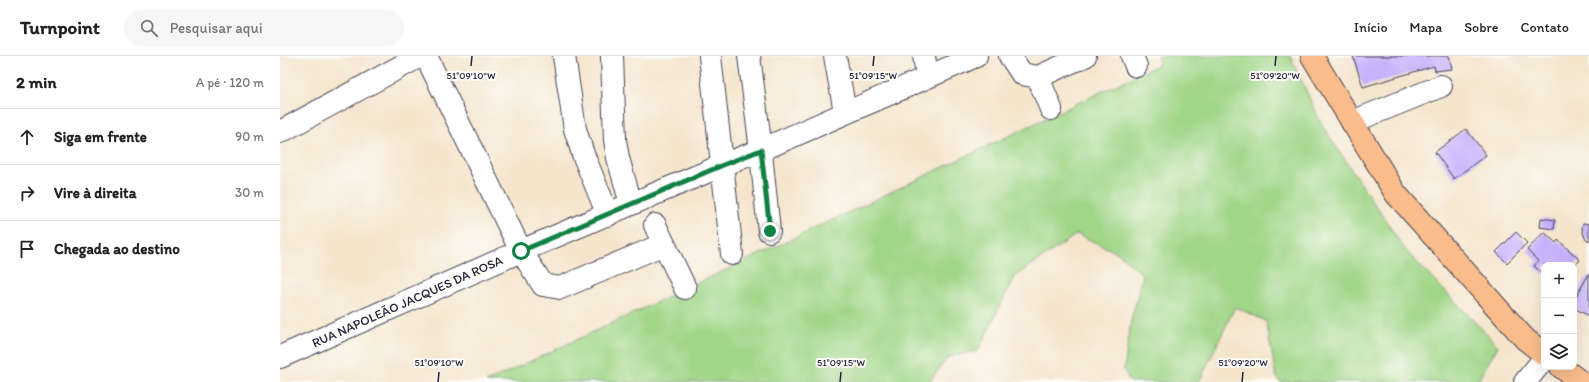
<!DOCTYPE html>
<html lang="pt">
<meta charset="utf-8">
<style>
:root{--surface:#fff;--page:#f6f6f6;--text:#222;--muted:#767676;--line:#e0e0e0}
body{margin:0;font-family:Itim,sans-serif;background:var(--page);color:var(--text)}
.controls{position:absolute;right:12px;bottom:12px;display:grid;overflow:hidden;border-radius:8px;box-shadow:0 4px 16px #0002}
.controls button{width:36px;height:36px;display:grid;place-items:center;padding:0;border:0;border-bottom:1px solid var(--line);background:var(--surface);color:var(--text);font:20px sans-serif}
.stop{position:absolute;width:12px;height:12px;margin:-9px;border:3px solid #0b8043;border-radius:50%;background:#fff}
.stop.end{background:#0b8043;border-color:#fff;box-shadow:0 1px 4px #0008}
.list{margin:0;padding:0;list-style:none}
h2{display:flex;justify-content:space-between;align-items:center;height:52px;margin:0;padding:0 16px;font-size:17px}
h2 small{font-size:13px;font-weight:400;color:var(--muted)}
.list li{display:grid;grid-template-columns:26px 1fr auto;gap:12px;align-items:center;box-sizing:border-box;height:56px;padding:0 16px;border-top:1px solid var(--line)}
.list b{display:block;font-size:15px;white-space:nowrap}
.list em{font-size:13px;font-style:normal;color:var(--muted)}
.icon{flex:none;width:22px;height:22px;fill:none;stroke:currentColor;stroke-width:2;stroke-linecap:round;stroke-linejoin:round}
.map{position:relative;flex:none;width:1309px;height:326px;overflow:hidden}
header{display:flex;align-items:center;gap:24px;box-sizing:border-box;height:56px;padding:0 20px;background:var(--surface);border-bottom:1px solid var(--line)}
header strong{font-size:19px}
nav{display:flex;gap:22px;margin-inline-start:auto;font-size:14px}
.search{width:280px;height:36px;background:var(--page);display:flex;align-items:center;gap:10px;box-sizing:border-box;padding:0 14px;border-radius:22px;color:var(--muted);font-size:15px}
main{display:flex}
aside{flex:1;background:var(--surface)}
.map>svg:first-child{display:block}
.green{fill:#a0d688;stroke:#617c62}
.building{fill:#c6b1fb}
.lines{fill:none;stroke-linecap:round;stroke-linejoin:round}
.minor-casing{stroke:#423f51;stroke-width:24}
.major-casing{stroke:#423f51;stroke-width:24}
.minor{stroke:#fff;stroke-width:22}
.major{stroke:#f9bc8a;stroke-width:22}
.route{stroke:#0b8043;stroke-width:5}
.ticks{fill:none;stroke:#22223b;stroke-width:1.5}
.labels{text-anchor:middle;stroke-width:4;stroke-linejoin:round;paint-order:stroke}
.street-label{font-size:13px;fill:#22223b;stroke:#fdfcf7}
.ticks-label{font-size:10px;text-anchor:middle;fill:#22223b;stroke:#fdfcf7;stroke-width:4;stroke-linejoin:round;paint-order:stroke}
</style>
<header>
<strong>Turnpoint</strong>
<div class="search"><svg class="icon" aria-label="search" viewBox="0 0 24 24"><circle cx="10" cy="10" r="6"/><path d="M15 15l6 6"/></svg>Pesquisar aqui</div>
<nav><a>Início</a><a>Mapa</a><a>Sobre</a><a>Contato</a></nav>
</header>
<main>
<aside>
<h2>2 min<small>A pé · 120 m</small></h2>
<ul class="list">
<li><svg class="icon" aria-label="ahead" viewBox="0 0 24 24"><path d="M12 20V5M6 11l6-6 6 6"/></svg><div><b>Siga em frente</b></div><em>90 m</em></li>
<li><svg class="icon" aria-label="right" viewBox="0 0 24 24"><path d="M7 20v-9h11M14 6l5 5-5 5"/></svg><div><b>Vire à direita</b></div><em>30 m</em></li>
<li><svg class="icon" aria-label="arrive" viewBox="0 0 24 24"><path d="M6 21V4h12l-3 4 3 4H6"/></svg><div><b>Chegada ao destino</b></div></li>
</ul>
</aside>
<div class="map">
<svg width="1309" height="326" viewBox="0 0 1309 326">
<rect width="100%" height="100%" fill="#fdfcf7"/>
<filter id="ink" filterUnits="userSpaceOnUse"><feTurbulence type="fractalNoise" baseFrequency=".025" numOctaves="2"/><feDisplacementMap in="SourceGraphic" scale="8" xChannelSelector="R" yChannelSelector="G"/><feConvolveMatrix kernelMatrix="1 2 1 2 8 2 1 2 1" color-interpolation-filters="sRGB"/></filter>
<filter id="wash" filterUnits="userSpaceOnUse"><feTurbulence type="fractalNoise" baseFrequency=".012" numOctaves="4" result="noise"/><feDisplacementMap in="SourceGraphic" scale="16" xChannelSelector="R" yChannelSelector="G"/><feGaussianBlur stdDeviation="0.9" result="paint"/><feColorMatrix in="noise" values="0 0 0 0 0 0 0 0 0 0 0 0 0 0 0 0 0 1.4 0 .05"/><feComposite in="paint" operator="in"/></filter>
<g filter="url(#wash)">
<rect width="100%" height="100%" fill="#f5e5cd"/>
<!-- green -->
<path class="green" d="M877,0H1010L1043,71L1126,195L1218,290L1197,326H1000L996,320L986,265L955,251L919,326H850L844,314L851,265L863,219L838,197L797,178L734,221L698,295L668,301L649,326H206L510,184L878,9L879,5Z"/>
<g id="blocks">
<!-- building -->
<path class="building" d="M1073,0H1169L1172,13L1155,15L1154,10L1083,31Z
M1186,73L1206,99L1174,123L1155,96Z
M1261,162L1275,164L1274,173L1260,171Z
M1303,167L1309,168V185L1305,182L1302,173Z
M1236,176L1247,187L1227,207L1216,196Z
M1264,176L1276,187L1278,184L1300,204L1294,210V209H1264V219L1254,210L1258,205L1247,194Z
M1309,218V260L1294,252V244Z"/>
</g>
</g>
<g filter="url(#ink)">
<use href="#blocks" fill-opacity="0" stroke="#423f51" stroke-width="1"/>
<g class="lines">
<defs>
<path id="minor" d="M146,0L241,195L263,229L280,232L384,188
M284,0L295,73L303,98L328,159
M332,0L335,84L338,102L351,148
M430,0L452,198
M469,0L479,78L489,175
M555,0L565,56
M644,0L647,21
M730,0L742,18L758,21L805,0
M852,0L856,10
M758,21L771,53
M1072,66L1161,30
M0,76L140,0
M375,169L405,232
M0,301L241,195L443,109L481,94L696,0
M1245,326L1264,303"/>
<path id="major" d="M1032,0L1116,138L1245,283L1264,298
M1281,311L1301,326"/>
</defs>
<!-- minor casing -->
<use href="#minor" class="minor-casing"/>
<!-- major casing -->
<use href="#major" class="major-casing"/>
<!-- minor -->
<use href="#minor" class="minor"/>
<!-- major -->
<use href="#major" class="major"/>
</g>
</g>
<g class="lines" filter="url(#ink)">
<!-- route -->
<path class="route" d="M241,195L443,109L481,94L490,175"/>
</g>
<!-- ticks -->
<path class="ticks" d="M191,10L192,0M593,10L594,0M995,10L996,0M158,326L159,316M560,326L561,316M962,326L963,316"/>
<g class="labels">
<!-- street labels -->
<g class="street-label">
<text transform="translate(127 245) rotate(-24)" y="5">RUA NAPOLEÃO JACQUES DA ROSA</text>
</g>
</g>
<g class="ticks-label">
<text x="191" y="23">51°09'10"W</text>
<text x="593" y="23">51°09'15"W</text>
<text x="995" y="23">51°09'20"W</text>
<text x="159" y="310">51°09'10"W</text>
<text x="561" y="310">51°09'15"W</text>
<text x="963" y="310">51°09'20"W</text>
</g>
</svg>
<div class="controls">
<button>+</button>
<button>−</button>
<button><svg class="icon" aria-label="layers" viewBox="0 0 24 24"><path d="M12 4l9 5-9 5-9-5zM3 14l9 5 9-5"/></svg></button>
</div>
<div class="stop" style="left:241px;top:195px"></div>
<div class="stop end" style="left:490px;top:175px"></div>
</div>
</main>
